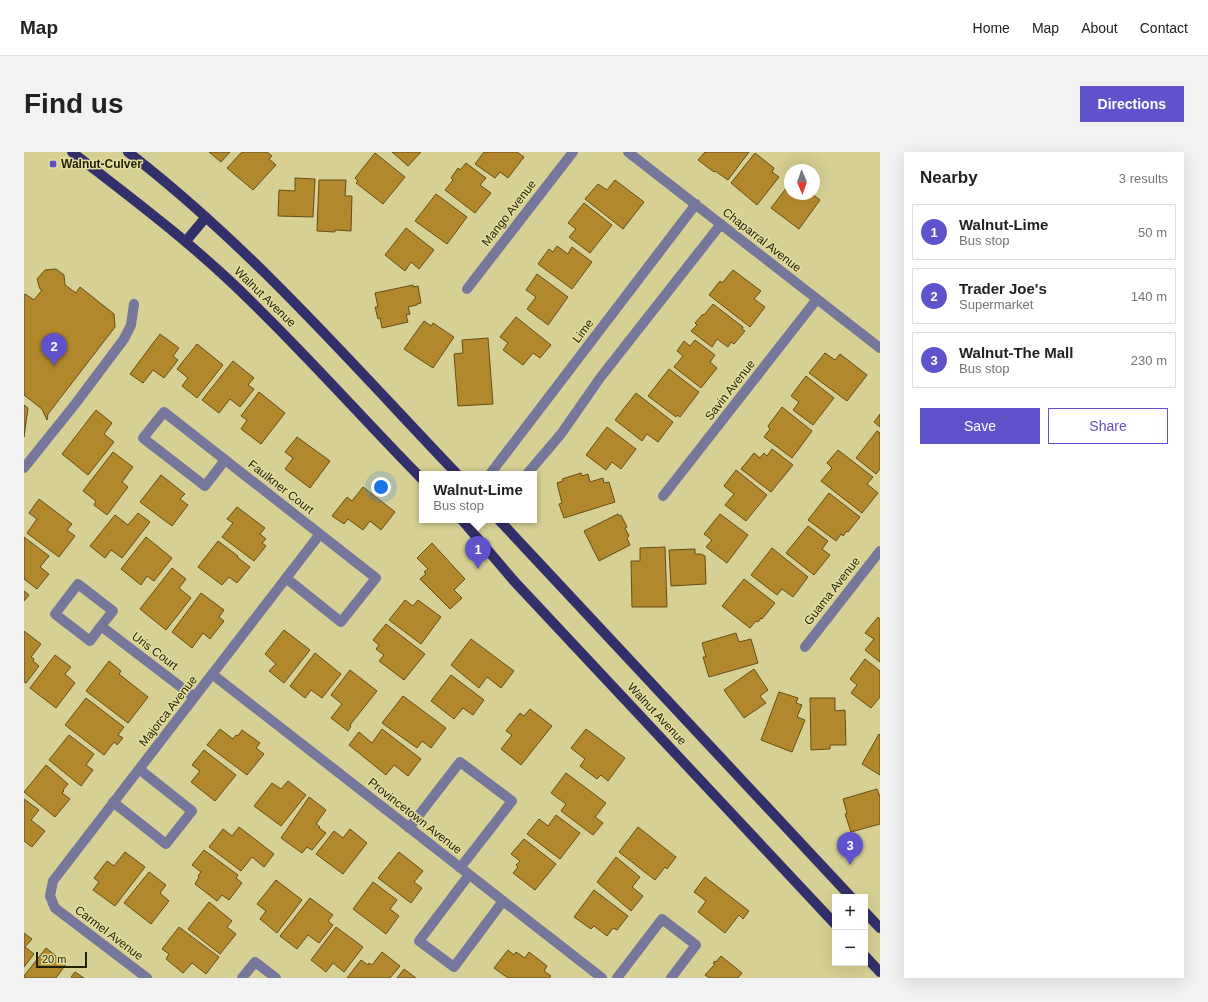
<!DOCTYPE html>
<meta charset="utf-8">
<style>
:root{--surface:#fff;--page:#f2f2f2;--text:#202124;--muted:#757577;--line:#e0e0e0;--accent:#5f52cb}
body{margin:0;font-family:Arial,sans-serif;background:var(--page);color:var(--text)}
.controls{position:absolute;right:12px;bottom:12px;display:grid;overflow:hidden;border-radius:0px;box-shadow:0 4px 16px #0002}
.controls button{width:36px;height:36px;display:grid;place-items:center;padding:0;border:0;border-bottom:1px solid var(--line);background:var(--surface);color:var(--text);font:20px sans-serif}
.compass{position:absolute;left:760px;top:12px;width:36px;height:36px;border-radius:50%;background:var(--surface);box-shadow:0 4px 16px #0002;rotate:178deg}
.scale{position:absolute;left:12px;bottom:10px;width:51px;box-sizing:border-box;padding-left:4px;border:2px solid #221f07;border-top:0;font-size:11px;line-height:14px;white-space:nowrap;color:#221f07;-webkit-text-stroke:3px #e4dda0;paint-order:stroke}
.you{position:absolute;left:357px;top:335px;width:14px;height:14px;margin:-10px;border:3px solid #fff;border-radius:50%;background:#1a73e8;box-shadow:0 0 0 6px #1a73e833}
.badge{display:grid;place-items:center;width:26px;height:26px;border-radius:50%;background:var(--accent);color:#fff;font-size:13px;font-weight:700}
.pin{position:absolute;translate:-50% -33px;filter:drop-shadow(0 1px 2px #0008)}
.pin::after{content:'';position:absolute;top:21px;width:14px;height:12px;background:inherit;clip-path:polygon(0 0,100% 0,50% 100%)}
.popup{position:absolute;left:395px;top:319px;width:118px;height:52px;box-sizing:border-box;display:grid;place-content:center;border-radius:0px;background:var(--surface);filter:drop-shadow(0 1px 3px #0005);font-size:13px;white-space:nowrap;color:var(--muted)}
.popup b{font-size:15px;color:var(--text)}
.popup::after{content:'';position:absolute;left:50%;top:100%;margin-left:-8px;border:8px solid transparent;border-top-color:var(--surface)}
.list{margin:0;padding:0;list-style:none}
h2{display:flex;justify-content:space-between;align-items:center;height:52px;margin:0;padding:0 16px;font-size:17px}
h2 small{font-size:13px;font-weight:400;color:var(--muted)}
.list li{display:grid;grid-template-columns:26px 1fr auto;gap:12px;align-items:center;box-sizing:border-box;height:56px;margin:0 8px 8px;padding:0 8px;border:1px solid var(--line);border-radius:0px}
.list b{display:block;font-size:15px;white-space:nowrap}
.list p{margin:0;font-size:13px;white-space:nowrap;color:var(--muted)}
.list em{font-size:13px;font-style:normal;color:var(--muted)}
.actions{display:flex;gap:8px;padding:12px 16px}
.actions a{flex:1;padding:9px 0;border:1px solid var(--accent);border-radius:0px;text-align:center;font-size:14px;color:var(--accent)}
.actions .main{background:var(--accent);color:#fff}
.map{position:relative;flex:none;width:856px;height:826px;overflow:hidden;border-radius:0px}
header{display:flex;align-items:center;gap:24px;box-sizing:border-box;height:56px;padding:0 20px;background:var(--surface);border-bottom:1px solid var(--line)}
header strong{font-size:19px}
nav{display:flex;gap:22px;margin-inline-start:auto;font-size:14px}
.intro{display:flex;align-items:center;justify-content:space-between;box-sizing:border-box;height:96px;padding:0 24px}
h1{margin:0;font-size:28px}
.button{padding:10px 18px;border-radius:0px;background:var(--accent);color:#fff;font-size:14px;font-weight:700}
main{display:flex;gap:24px;padding:0 24px}
aside{flex:1;background:var(--surface);border-radius:0px;box-shadow:0 4px 16px #0002}
.map>svg:first-child{display:block}
.building{fill:#b2882c;stroke:#664d15}
.lines{fill:none;stroke-linecap:round;stroke-linejoin:round}
.minor{stroke:#76779a;stroke-width:10}
.major{stroke:#332f6a;stroke-width:10}
.poi-dot{fill:#5f52cb;stroke:#e4dda0;stroke-width:1.5}
.labels{text-anchor:middle;stroke-width:3;stroke-linejoin:round;paint-order:stroke}
.poi-label{font-size:12px;font-weight:bold;fill:#221f07;stroke:#e4dda0;text-anchor:start}
.street-label{font-size:12px;fill:#221f07;stroke:#e4dda0}
</style>
<header>
<strong>Map</strong>
<nav><a>Home</a><a>Map</a><a>About</a><a>Contact</a></nav>
</header>
<div class="intro"><h1>Find us</h1><a class="button">Directions</a></div>
<main>
<div class="map">
<svg width="856" height="826" viewBox="0 0 856 826">
<rect width="100%" height="100%" fill="#d7d094"/>
<!-- building -->
<path class="building" d="M185,0H206L197,10Z
M218,0H243L248,4L245,7L252,13L229,38L203,16Z
M368,0H397L384,14Z
M460,0H493L500,5L484,26L476,20L471,26L451,12Z
M681,0H725L704,28L691,19L690,20L674,8Z
M351,1L381,25L359,52L332,31L334,29L331,26Z
M731,1L750,16L748,20L755,25L733,53L707,31Z
M442,11L462,26L456,33L467,41L451,61L421,38L429,28L427,26L434,16L436,18Z
M271,26L291,27L289,65L254,64L255,38L271,39Z
M295,28H322L321,44H328L327,79L311,78V80L293,79Z
M591,28L620,50L599,77L561,47L574,32L583,38Z
M763,35L766,38V42H788L796,48L775,77L747,56Z
M412,42L443,65L423,92L391,69Z
M560,51L588,73L566,101L545,85L552,77L544,71Z
M382,76L410,98L395,117L387,110L381,119L361,103Z
M533,94L544,102L548,95L568,110L548,137L514,112L525,97L529,100Z
M32,117L40,123L41,133L52,141L56,135L90,162L91,175L24,262L23,268L18,257L0,243V143L1,142L10,148L18,138L16,137L13,127L21,118Z
M709,118L737,139L730,147L741,155L726,175L685,143L696,129L698,131Z
M513,122L544,145L524,173L503,157L512,145L502,138Z
M389,133V135L394,134L397,151L393,152V153L384,155L386,162L382,163L384,170L358,176L356,166L354,167L351,155H354L351,141Z
M689,152L719,175L718,177L721,179L710,192L707,190L704,195L693,187L688,195L667,179L673,173L671,171L679,162L680,163Z
M492,165L527,193L516,206L509,201L499,213L479,198L484,191L476,185Z
M400,169L407,174L409,171L430,185L409,216L380,197Z
M136,182L155,196L149,204L154,208L140,226L129,218L119,231L106,222Z
M464,186L469,252L434,254L430,202L439,201L438,188Z
M671,188L691,203L686,210L693,216L677,236L650,215L659,204L653,199L660,189L666,194Z
M173,192L199,213L173,246L158,234L164,226L153,217Z
M801,201L811,208L816,202L843,223L823,249L785,221Z
M209,209L230,226L224,233L230,237L216,255L206,247L195,261L178,248Z
M645,217L675,240L656,265L653,263L652,265L624,244Z
M782,224L810,246L789,273L769,258L775,250L767,244Z
M235,240L261,261L237,292L217,277L223,268L217,264Z
M612,241L649,270L634,290L623,282L618,289L591,268Z
M0,253L4,256L0,285Z
M758,255L788,279L768,306L740,285L746,277L744,274Z
M72,258L88,271L80,282L90,290L64,323L38,302Z
M856,262V275L850,270Z
M583,275L612,297L597,317L588,310L582,318L562,303Z
M853,279L856,281V317L852,322L832,306Z
M273,285L306,309L286,336L261,317L269,306L261,300Z
M748,297L769,313L747,340L717,317L730,301L736,306L740,301L743,304Z
M814,298L849,325L843,332L854,341L838,361L797,329L808,316L803,311Z
M89,300L109,315L98,330L104,335L83,363L70,353L72,349L59,339Z
M712,318L743,343L722,369L701,353L710,342L700,334Z
M557,321L558,324L564,322L566,330L579,326L580,331L585,330L591,350L540,366L535,352L538,351L533,331L539,329L538,327Z
M137,323L161,342L156,347L164,353L148,374L116,350Z
M339,335L371,360L357,378L346,369L339,378L324,367L320,372L308,364L323,345L328,349Z
M805,341L836,365L824,380L823,379L819,384L817,382L812,389L784,368Z
M15,347L48,372L43,378L51,384L35,405L3,381L13,367L5,361Z
M213,355L241,376L236,382L242,387L238,391L242,394L230,409L198,385L209,371L203,367Z
M114,361L126,370L98,406L87,398L81,406L66,394L91,363L104,373Z
M594,362L595,364L597,363L603,375L601,376L605,384L603,386L606,393L575,409L560,379Z
M696,362L724,383L703,411L682,395L688,388L680,382Z
M784,374L804,389L798,397L806,403L790,423L762,401Z
M0,385L25,404L16,415L25,422L13,437L0,427Z
M122,385L148,406L130,429L123,424L117,433L97,417Z
M194,389L214,404L213,405L226,415L213,431L205,425L198,433L174,415Z
M408,391L441,427L430,438L438,446L426,457L396,427L402,422L400,420L404,417L393,406Z
M641,395L643,455H608L607,409H616V396Z
M748,396L784,425L769,445L758,437L753,443L727,423Z
M671,397V402H677L681,404L682,432L647,434L645,398Z
M148,416L162,427L155,436L167,446L142,478L116,457Z
M720,427L751,451L738,467L737,466L734,470L732,469L726,476L698,454Z
M0,439L5,443L0,449Z
M177,441L200,458L195,465L200,469L186,487L179,481L168,496L148,480Z
M381,448L389,454L394,448L417,465L397,492L365,468Z
M854,465L856,467V510L841,498L850,487L841,481Z
M362,472L401,502L380,528L355,509L360,503L352,497L355,493L349,488Z
M260,478L286,498L260,531L245,519L252,512L241,502Z
M0,479L17,492L7,505L10,507L9,509L15,514L2,531L0,530Z
M712,481L715,490L727,487L734,511L685,525L679,505H682L678,491Z
M447,487L490,519L477,536L463,525L455,536L427,513Z
M291,501L317,522L298,546L287,538L281,546L266,534Z
M31,503L47,515L41,522L51,531L32,556L6,536Z
M841,507L856,519V545L847,556L827,541L833,533L826,527Z
M85,509L97,519L95,522L124,545L104,571L62,539Z
M730,517L744,538L736,544L742,551L720,566L700,538Z
M326,518L353,539L326,573L327,574L324,579L307,566L318,552L307,543Z
M427,523L460,548L449,563L439,556L430,567L407,549Z
M755,540L774,546L772,551L778,553L773,565L781,568L768,600L737,588Z
M379,544L422,576L407,596L398,589L393,596L358,571Z
M62,546L100,575L94,583L99,586L93,593L90,590L80,603L41,573Z
M786,546H811V559L821,558L822,593H806V597L787,598Z
M506,557L528,574L497,613L477,597L488,583L482,579L496,561L500,564Z
M196,577L209,587L212,583L214,584L218,578L236,591L232,596L240,602L223,623L183,593Z
M358,577L397,607L384,624L370,613L362,623L325,593L335,580L348,591Z
M562,577L601,606L584,629L577,623L573,627L556,614L561,607L547,596Z
M855,582L856,583V623L838,612Z
M45,583L70,602L62,613L69,618L57,634L25,608Z
M180,598L212,623L191,649L167,630L176,619L168,613Z
M22,613L44,632L39,638L40,639L38,641L46,647L31,665L0,640Z
M542,621L582,651L571,665L579,671L569,683L537,659L542,652L527,641Z
M264,629L282,643L257,674L230,654L248,631L257,637Z
M853,637L856,645V672L827,680L821,662L823,661L819,647Z
M285,645L302,658L292,672L296,675L295,676L302,681L288,698L283,695L278,701L257,686Z
M0,647L15,658L7,668L21,679L8,695L0,689Z
M532,663L556,681L536,707L503,682L515,667L524,674Z
M215,675L250,702L240,715L228,705L217,719L185,695L199,677L208,684Z
M614,675L652,705L643,717L641,715L631,728L595,700Z
M326,677L343,691L319,722L292,702L310,679L319,686Z
M500,687L532,712L511,738L489,721L494,715L492,713L496,709L487,702Z
M180,698L214,723L212,726L218,731L205,748L198,743L193,749L171,732L175,725L174,724L177,720L168,713Z
M101,700L121,715L91,754L69,738L75,730L70,726L83,709L90,714Z
M375,700L399,719L390,730L398,736L387,751L354,726Z
M592,705L616,725L608,735L619,744L607,759L573,730Z
M125,720L142,733L136,741L145,749L127,772L100,751Z
M681,725L725,759L719,767L715,763L701,781L674,760L682,749L670,740Z
M252,728L278,748L253,781L236,767L242,759L233,752Z
M349,730L373,748L366,757L375,764L362,782L329,757Z
M570,738L604,764L593,778L589,776L583,784L570,774L567,777L550,765Z
M286,746L309,763L304,769L309,773L295,791L284,783L273,797L256,784Z
M185,750L208,769L203,775L212,782L196,802L164,777Z
M155,775L195,805L182,822L168,811L159,821L142,807L145,802L138,797Z
M312,775L339,795L320,820L309,811L302,820L287,808Z
M0,781L8,787L1,795L10,802L0,815Z
M22,796L42,812L32,826H0V824Z
M484,798L490,803L492,800L501,806L505,800L523,814L520,819L527,824L525,826H484L470,816Z
M358,800L376,814L366,826H323L337,808L344,813L345,811L348,813Z
M697,804L718,821L714,826H685L681,823L691,812L689,811L691,809L692,810Z
M380,817L392,826H373Z
M51,820L60,826H49L47,825Z"/>
<g class="lines">
<!-- minor -->
<path class="minor" d="M604,0L856,196
M443,137L549,0
M201,308L181,334L119,286L140,260L352,426L317,470L262,426
M0,316L52,251L100,187L107,173L110,152
M466,322L672,52
M503,322L537,282L576,226L697,72
M639,344L793,147
M77,474L66,489L31,462L54,432L89,459L77,474L170,545
M781,495L856,399
M188,522L578,826
M89,650L142,692L168,659L115,617
M385,676L436,610L488,649L436,716
M445,723L395,789L430,815L479,749
M123,826L31,756L26,744L29,729L296,382
M218,826L231,810L252,826
M593,826L638,767L672,793L647,826"/>
<!-- major -->
<path class="major" d="M48,0C102,42 157,83 207,130C274,193 334,262 398,327
M104,0C226,94 327,211 433,322
M162,89L182,65
M438,368L490,429L811,772
M475,368L827,745
M841,760L856,776
M841,804L856,820"/>
</g>
<!-- markers -->
<rect class="poi-dot" x="25" y="8" width="8" height="8" rx="2"/>
<g class="labels">
<!-- poi labels -->
<g class="poi-label">
<text x="37" y="16">Walnut-Culver</text>
</g>
<!-- street labels -->
<g class="street-label">
<text transform="translate(485 61) rotate(-52)" y="4">Mango Avenue</text>
<text transform="translate(738 88) rotate(38)" y="4">Chaparral Avenue</text>
<text transform="translate(241 145) rotate(44)" y="4">Walnut Avenue</text>
<text transform="translate(559 179) rotate(-53)" y="4">Lime</text>
<text transform="translate(706 238) rotate(-52)" y="4">Savin Avenue</text>
<text transform="translate(257 335) rotate(38)" y="4">Faulkner Court</text>
<text transform="translate(808 439) rotate(-52)" y="4">Guama Avenue</text>
<text transform="translate(131 499) rotate(37)" y="4">Uris Court</text>
<text transform="translate(144 559) rotate(-52)" y="4">Majorca Avenue</text>
<text transform="translate(633 562) rotate(47)" y="4">Walnut Avenue</text>
<text transform="translate(391 664) rotate(38)" y="4">Provincetown Avenue</text>
<text transform="translate(85 781) rotate(37)" y="4">Carmel Avenue</text>
</g>
</g>
</svg>
<div class="controls">
<button>+</button>
<button>−</button>
</div>
<svg class="compass" viewBox="-18 -18 36 36"><path d="M0-13l5 13h-10z" fill="#e53935"/><path d="M0 13l5-13h-10z" fill="#757577"/></svg>
<div class="scale">20 m</div>
<div class="you"></div>
<div class="pin badge" style="left:454px;top:417px">1</div>
<div class="popup"><b>Walnut-Lime</b>Bus stop</div>
<div class="pin badge" style="left:30px;top:214px">2</div>
<div class="pin badge" style="left:826px;top:713px">3</div>
</div>
<aside>
<h2>Nearby<small>3 results</small></h2>
<ul class="list">
<li><span class="badge">1</span><div><b>Walnut-Lime</b><p>Bus stop</p></div><em>50 m</em></li>
<li><span class="badge">2</span><div><b>Trader Joe's</b><p>Supermarket</p></div><em>140 m</em></li>
<li><span class="badge">3</span><div><b>Walnut-The Mall</b><p>Bus stop</p></div><em>230 m</em></li>
</ul>
<div class="actions"><a class="main">Save</a><a>Share</a></div>
</aside>
</main>
